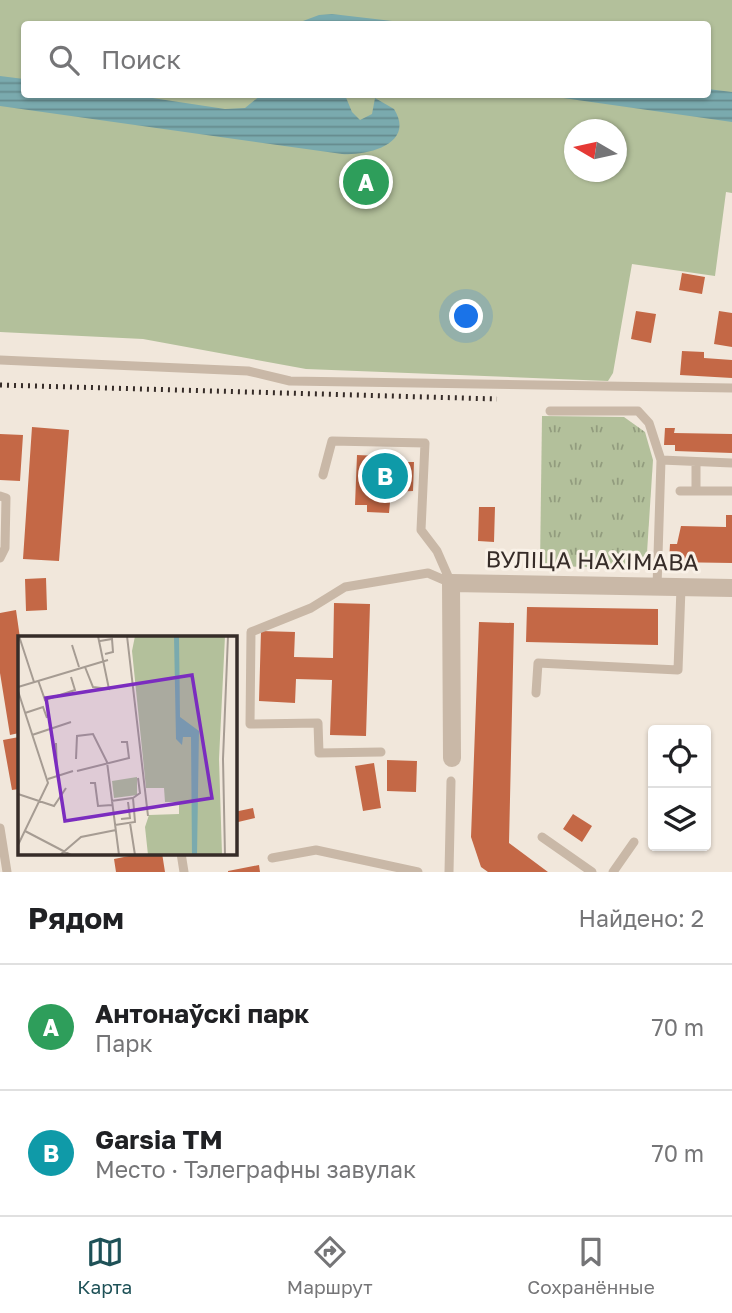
<!DOCTYPE html>
<html lang="ru">
<meta charset="utf-8">
<style>
:root{--surface:#fff;--page:#f2f2f2;--text:#202124;--muted:#757577;--line:#e0e0e0;--accent:#1e5157}
body{margin:0;font-family:"Golos Text",sans-serif;background:var(--page);color:var(--text)}
.controls{position:absolute;right:21px;bottom:21px;display:grid;overflow:hidden;border-radius:7px;box-shadow:0 2px 5px #0004}
.controls button{width:63px;height:63px;display:grid;place-items:center;padding:0;border:0;border-bottom:2px solid var(--line);background:var(--surface);color:var(--text);font:35px sans-serif}
.compass{position:absolute;left:564px;top:119px;width:63px;height:63px;border-radius:50%;background:var(--surface);box-shadow:0 2px 5px #0004;rotate:279deg}
.you{position:absolute;left:467px;top:317px;width:24px;height:24px;margin:-18px;border:5px solid #fff;border-radius:50%;background:#1a73e8;box-shadow:0 0 0 10px #1a73e833}
.badge{display:grid;place-items:center;width:46px;height:46px;border-radius:50%;background:var(--accent);color:#fff;font-size:23px;font-weight:700}
.pin{position:absolute;translate:-50% -50%;border:4px solid #fff;box-shadow:0 2px 7px #0006}
.list{margin:0;padding:0;list-style:none}
h2{display:flex;justify-content:space-between;align-items:center;height:91px;margin:0;padding:0 28px;font-size:30px}
h2 small{font-size:23px;font-weight:400;color:var(--muted)}
.list li{display:grid;grid-template-columns:46px 1fr auto;gap:21px;align-items:center;box-sizing:border-box;height:126px;padding:0 28px;border-top:2px solid var(--line)}
.list b{display:block;font-size:26px;white-space:nowrap}
.list p{margin:0;font-size:23px;white-space:nowrap;color:var(--muted)}
.list em{font-size:23px;font-style:normal;color:var(--muted)}
.icon{flex:none;width:38px;height:38px;fill:none;stroke:currentColor;stroke-width:2;stroke-linecap:round;stroke-linejoin:round}
.map{position:relative;flex:none;width:732px;height:872px;overflow:hidden}
.search{position:absolute;background:var(--surface);box-shadow:0 2px 5px #0004;left:21px;right:21px;top:21px;height:77px;display:flex;align-items:center;gap:18px;box-sizing:border-box;padding:0 24px;border-radius:7px;color:var(--muted);font-size:26px}
.sheet{height:343px;background:var(--surface)}
nav{display:flex;justify-content:space-around;align-items:center;box-sizing:border-box;height:98px;border-top:2px solid var(--line);background:var(--surface);font-size:19px;color:var(--muted)}
nav a{display:grid;justify-items:center;gap:4px}
nav .on{color:var(--accent)}
.map>svg:first-child{display:block}
.grass{fill:url(#grass-tufts)}
.green{fill:#b3c09b;fill-rule:evenodd}
.water{fill:url(#water-rules)}
.building{fill:#c46846}
.lines{fill:none;stroke-linecap:round;stroke-linejoin:round}
.service{stroke:#c9b8a7;stroke-width:9}
.minor{stroke:#c9b8a7;stroke-width:18}
.rail{stroke:#362c28;stroke-width:5;stroke-dasharray:2 5;stroke-linecap:butt}
.labels{text-anchor:middle;stroke-width:6;stroke-linejoin:round;paint-order:stroke}
.street-label{font-size:23px;fill:#362c28;stroke:#f9f1e7}
.inset-road{fill:none;stroke:#a69c93;stroke-width:2}
.view{fill:#7b2cbf;fill-opacity:0.15;stroke:#7b2cbf;stroke-width:3.5}
.inset-edge{fill:none;stroke:#362c28;stroke-width:3.5}
</style>
<div class="map">
<svg width="732" height="872" viewBox="0 0 732 872">
<defs>
<pattern id="grass-tufts" width="24" height="20" patternUnits="userSpaceOnUse" patternTransform="scale(1.75)"><rect width="24" height="20" fill="#b3c09b"/><path d="M3 7l-1-3M5 7V3M7 7l1-3M15 17l-1-3M17 17v-4M19 17l1-3" fill="none" stroke="#929c7e"/></pattern>
<pattern id="water-rules" width="6" height="5" patternUnits="userSpaceOnUse" patternTransform="scale(1.75)"><rect width="6" height="5" fill="#7aaaae"/><path d="M0 2.5h6" fill="none" stroke="#658b8e"/></pattern>
</defs>
<rect width="100%" height="100%" fill="#f1e7db"/>
<!-- grass -->
<path class="grass" d="M542,416L624,417L645,432L653,460L646,568L540,566Z"/>
<!-- green -->
<path class="green" d="M0,0H732V193L726,192L715,276L632,264L613,373L608,381L306,369L143,339L0,332ZM24,24H708V94H24ZM574,130H616V172H574Z"/>
<!-- water -->
<path class="water" d="M332,14L418,24H295L319,15Z
M0,76L24,79V94H126L225,109L245,108L261,95H345L352,112L360,120L372,114L375,98L394,109C416,144 367,156 342,154L0,106Z
M708,89L732,92V122L542,95L708,94Z"/>
<!-- building -->
<path class="building" d="M682,273L705,277L702,294L679,290Z
M636,311L656,314L651,343L631,339Z
M719,311L732,313V347L714,344Z
M682,351L704,352V358L732,360V378L680,375Z
M32,427L69,430L59,561L23,559Z
M665,428H675L674,433L732,434V453L675,451V445H664Z
M0,434L23,435L20,481L0,480Z
M357,455L403,457V462H414L413,491L391,492L389,513L367,512V505H355Z
M479,507H495L494,542L478,541Z
M726,515H732V563L669,562L670,544H677L681,526L726,527Z
M46,578L47,610L26,611L25,579Z
M334,603L370,604L366,736L330,735L332,680L296,679L295,703L259,701L261,631L295,632L294,657L333,658Z
M527,607L658,609V645L526,642Z
M16,610L20,638L19,733L10,735L0,673V613Z
M479,622L514,623L509,843L548,872H488L481,867L471,837Z
M19,737V789L12,790L3,740Z
M387,760L417,761L416,792L387,791Z
M374,763L381,808L363,811L355,766Z
M253,808L255,818L234,823V812Z
M573,814L592,826L582,842L563,829Z
M128,853H162L165,872H116L114,859L129,856Z
M259,865L260,872H228V871Z"/>
<g class="lines">
<!-- service -->
<path class="service" d="M0,360L248,371L290,381L732,388
M550,411H638L649,423L661,460
M696,462V491
M323,475L332,441L425,443L421,530L437,551L451,583
M680,491H732
M0,496L6,498L5,548L0,558
M657,587L661,460L732,463
M536,693L538,663L678,670L681,588
M381,752L319,753L318,723L250,724L251,632L311,608L345,587L428,573L451,583
M0,828L7,872
M542,837L592,872
M181,853L184,872
M272,858L316,850L418,872
M449,872L451,781
M613,872L634,842"/>
<!-- minor -->
<path class="minor" d="M452,758L451,583L732,588"/>
<!-- rail -->
<path class="rail" d="M0,385L497,399"/>
</g>
<g class="labels">
<!-- street labels -->
<g class="street-label">
<text transform="translate(592 561) rotate(1)" y="8">ВУЛІЦА НАХІМАВА</text>
</g>
</g>
<!-- overview -->
<g transform="translate(18 636)">
<rect width="219" height="219" fill="#f1e7db"/>
<path d="M119,141V159L96,162L94,145Z" fill="#b3c09b"/>
<path d="M117,0H207L201,123L204,219H130L127,191L131,179L161,178V166H147L146,152H128L114,15Z" fill="#b3c09b"/>
<path d="M156,0H161L162,81L181,95L179,219H174L173,101H165L164,109L158,103Z" fill="#7aaaae"/>
<path class="inset-road" d="M1,0L16,46M109,0L130,180M82,5L94,3L95,16L87,18M54,9L61,31M67,31L75,51L91,53L80,0M20,44L27,64L57,54L53,41M0,51L90,24M0,55L30,147L0,209M7,77L25,71L29,82M14,99L53,86M38,107L39,138M58,123L59,100L75,98L89,126L101,219M59,135L111,122L109,106H103M30,143L55,135M72,147H77L80,170L94,169M0,158L36,170L48,152M115,162L122,157L120,142M93,165L115,162L117,186L97,189M103,183L112,182L110,166M112,187L117,219M7,195L53,219M42,219L63,201L98,194M207,219L205,123L210,0"/>
<path class="view" d="M174,39L194,162L47,185L28,62Z"/>
<rect width="219" height="219" class="inset-edge"/>
</g>
</svg>
<div class="controls">
<button><svg class="icon" aria-label="locate" viewBox="0 0 24 24"><circle cx="12" cy="12" r="6"/><path d="M12 2v4M12 18v4M2 12h4M18 12h4"/></svg></button>
<button><svg class="icon" aria-label="layers" viewBox="0 0 24 24"><path d="M12 4l9 5-9 5-9-5zM3 14l9 5 9-5"/></svg></button>
</div>
<svg class="compass" viewBox="-18 -18 36 36"><path d="M0-13l5 13h-10z" fill="#e53935"/><path d="M0 13l5-13h-10z" fill="#757577"/></svg>
<div class="you"></div>
<div class="pin badge" style="left:366px;top:182px;background:#2e9e5b">A</div>
<div class="pin badge" style="left:385px;top:476px;background:#0f9aa8">B</div>
<div class="search"><svg class="icon" aria-label="search" viewBox="0 0 24 24"><circle cx="10" cy="10" r="6"/><path d="M15 15l6 6"/></svg>Поиск</div>
</div>
<section class="sheet">
<h2>Рядом<small>Найдено: 2</small></h2>
<ul class="list">
<li><span class="badge" style="background:#2e9e5b">A</span><div><b>Антонаўскі парк</b><p>Парк</p></div><em>70 m</em></li>
<li><span class="badge" style="background:#0f9aa8">B</span><div><b>Garsia TM</b><p>Место · Тэлеграфны завулак</p></div><em>70 m</em></li>
</ul>
</section>
<nav>
<a class="on"><svg class="icon" aria-label="map" viewBox="0 0 24 24"><path d="M3 6l6-2 6 2 6-2v14l-6 2-6-2-6 2zM9 4v14M15 6v14"/></svg>Карта</a>
<a><svg class="icon" aria-label="directions" viewBox="0 0 24 24"><path d="M12 3l9 9-9 9-9-9zM9 14v-3h6M13 9l2 2-2 2"/></svg>Маршрут</a>
<a><svg class="icon" aria-label="saved" viewBox="0 0 24 24"><path d="M7 4h10v16l-5-4-5 4z"/></svg>Сохранённые</a>
</nav>
